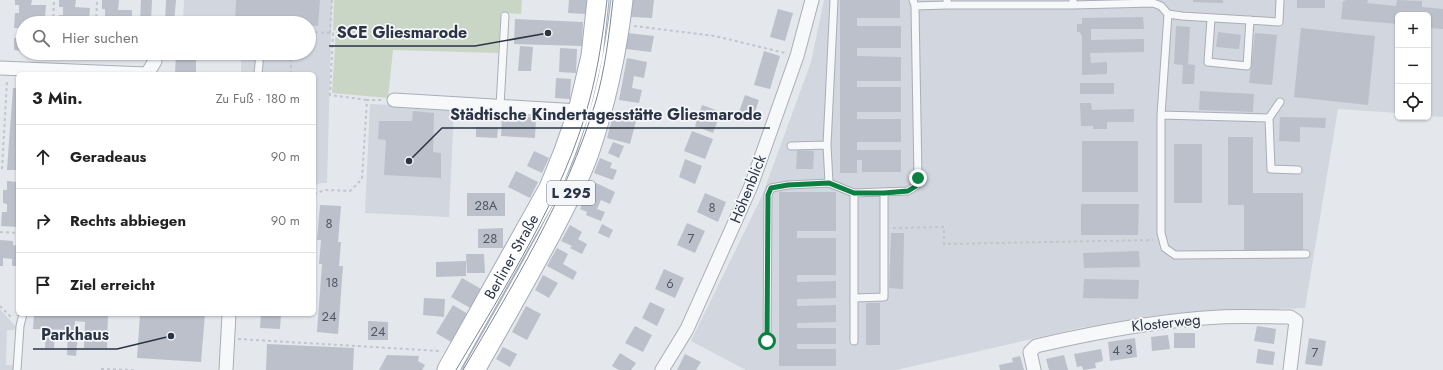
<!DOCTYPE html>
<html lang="de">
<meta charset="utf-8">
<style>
:root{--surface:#fff;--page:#f2f2f2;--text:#222;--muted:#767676;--line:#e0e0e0}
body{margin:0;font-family:Jost,sans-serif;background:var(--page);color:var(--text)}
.controls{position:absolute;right:12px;top:12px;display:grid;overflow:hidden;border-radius:6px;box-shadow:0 1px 3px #0004}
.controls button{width:36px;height:36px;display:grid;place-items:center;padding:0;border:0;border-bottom:1px solid var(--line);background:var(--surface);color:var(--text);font:20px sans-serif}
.stop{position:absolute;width:12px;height:12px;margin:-9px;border:3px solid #0b8043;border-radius:50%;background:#fff}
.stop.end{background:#0b8043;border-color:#fff;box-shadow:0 1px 4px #0008}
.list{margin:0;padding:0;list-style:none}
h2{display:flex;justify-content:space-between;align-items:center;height:52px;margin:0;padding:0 16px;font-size:17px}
h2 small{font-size:13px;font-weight:400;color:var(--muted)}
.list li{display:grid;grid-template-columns:26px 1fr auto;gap:12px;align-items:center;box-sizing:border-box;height:64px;padding:0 16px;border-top:1px solid var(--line)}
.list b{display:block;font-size:15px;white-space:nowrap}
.list em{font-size:13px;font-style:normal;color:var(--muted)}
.icon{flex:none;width:22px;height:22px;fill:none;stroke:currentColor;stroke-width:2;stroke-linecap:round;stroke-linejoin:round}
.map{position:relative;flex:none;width:1443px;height:370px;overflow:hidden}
.search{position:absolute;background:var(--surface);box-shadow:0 1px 3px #0004;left:16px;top:16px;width:300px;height:44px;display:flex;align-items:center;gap:10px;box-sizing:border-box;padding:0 14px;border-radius:22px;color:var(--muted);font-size:15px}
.panel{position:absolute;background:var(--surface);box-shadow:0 1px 3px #0004;left:16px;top:72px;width:300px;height:244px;border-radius:6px}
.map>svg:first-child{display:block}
.built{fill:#d2d6de}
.green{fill:#c9d6c5}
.building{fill:#bbc0ca}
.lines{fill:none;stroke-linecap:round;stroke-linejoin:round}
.service-casing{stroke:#a9aeb7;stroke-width:9}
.minor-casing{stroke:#a9aeb7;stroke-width:15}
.primary-casing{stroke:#a3abb8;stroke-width:23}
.path{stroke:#c2c5cb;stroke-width:2;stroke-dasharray:3 3;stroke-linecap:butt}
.service{stroke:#f7f8fa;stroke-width:7}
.minor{stroke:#f7f8fa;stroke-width:13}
.primary{stroke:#fff;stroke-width:21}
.tram{stroke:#7d8696;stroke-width:1}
.route{stroke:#0b8043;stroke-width:5}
.labels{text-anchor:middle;stroke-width:3.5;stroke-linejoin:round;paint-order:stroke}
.number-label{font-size:13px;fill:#4f5766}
.shield{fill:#f4f6f9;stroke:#676e7b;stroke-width:1}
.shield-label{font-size:14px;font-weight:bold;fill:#2b3445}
.street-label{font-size:15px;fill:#2b3445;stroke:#f4f6f9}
.leader{fill:none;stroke:#2b3445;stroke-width:1.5}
.callout-dot{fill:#2b3445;stroke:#f4f6f9;stroke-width:1.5}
.callout-label{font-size:16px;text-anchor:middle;font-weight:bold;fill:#2b3445;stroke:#f4f6f9;stroke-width:3.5;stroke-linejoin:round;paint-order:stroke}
</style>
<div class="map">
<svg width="1443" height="370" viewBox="0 0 1443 370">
<rect width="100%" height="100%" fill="#e4e7ec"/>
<!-- built -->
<path class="built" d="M184,0H332L327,183H320L314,186V74H241V53H309V23H183Z
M824,0H1443V117L1428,116V15H1398V113L1338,109L1305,308L1217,311L1158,315L1080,328L896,370H746L691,341L762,196L811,62Z
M370,104L454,108L449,217L365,213Z
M0,309L16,327L14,330H7L6,365H13V370H0Z"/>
<!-- green -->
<path class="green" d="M334,0H522L521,14L501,13L498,53L393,50L388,98L332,93L336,30H333Z"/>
<!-- building -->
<path class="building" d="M15,0H32L31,5H46L45,18H33L32,23H23V51L14,50V38H17L18,28H14L15,13H19V5H15Z
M59,0H76L75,7L90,8L89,20H77L76,23H58L59,15H63V7H59Z
M102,0H119L118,10H132V23H101V18H105V9H102Z
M141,0H152L151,23H140Z
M166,0H176L174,23H165Z
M236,0H320L318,26L309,25V23L235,21Z
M569,0H587L586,14L568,13Z
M633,0H654L652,18L631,17Z
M840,0H900V18H857V26H901V48H857V56L901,57V81H857V87H901V112H857V119H901V142H857V150H901V172H862V160H857V173H840Z
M1193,0H1223V3L1193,2Z
M1297,0H1325V8H1297Z
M1347,0H1368L1367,3L1396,6L1397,0L1422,1V7L1443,9V29L1428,28V15H1398V24L1341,19L1343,1Z
M778,9L793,13L785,41L770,37Z
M1143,17L1144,29H1091V40L1144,39V52L1090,53L1091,63L1107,62V74L1082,75V37L1080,32H1077V24H1082V18Z
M515,19L583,22L582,46L514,44Z
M1176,26L1190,27L1188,64L1195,65L1194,84H1182L1183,65L1174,64Z
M1301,28L1375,36L1368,105L1294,97Z
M1218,32L1241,35L1239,49L1216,47Z
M628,33L654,36L651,52L626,49Z
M1255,33L1277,35L1272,85L1249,83Z
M520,46L533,47L531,71H518Z
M560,48L577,49L576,73L559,72Z
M764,51L780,56L770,89L754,85Z
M100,53H118V56L100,55Z
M176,53H196V74H175Z
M627,58L647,62L644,78L634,76L632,88L642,90L639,103L619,100Z
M556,78L571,79L570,99L555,98Z
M1080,83H1114V94H1080Z
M13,88H18V170H7Z
M1200,91L1254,94L1253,112L1199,110Z
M745,95L759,100L753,118L739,112Z
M1080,103H1091L1092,110L1134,109V122H1107V129H1093V126H1081Z
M702,105L721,112L713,133L695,126Z
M413,111L434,113L433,152L441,153V178L384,175L386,140L378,139L379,121H412Z
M613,115L636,121L630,144L607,138Z
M502,116L536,117L535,138L501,136Z
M1280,117L1326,118L1325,128L1300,127V142L1279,141Z
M476,127L498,128L497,138L476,137Z
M692,131L713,139L705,159L684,151Z
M1228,137H1253V193H1303V250H1244V205H1228Z
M1082,141H1138V192H1082Z
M613,142L624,146L619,158L608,153Z
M1174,144H1202V203H1174Z
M797,150L814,151L813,169H796Z
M534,151L549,158L542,173L527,166Z
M600,158L612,163L610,168L617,170L613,180L594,173Z
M685,159L702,166L695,184L679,177Z
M516,171L538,182L530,198L508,187Z
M7,181L18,182V227L1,226L2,212H7V204L3,203V190H7Z
M592,181L615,192L610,204L601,200L597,209L605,212L601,221L586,215L587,212L580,209Z
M779,192H836V231H797V238H836V275H797V282L836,281V298L797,299V306L836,305V322L797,323V328H836V344H797V349H836V366H779Z
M467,193H505V216H467Z
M705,193L726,202L718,222L697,212Z
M1081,204H1139L1138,235H1081Z
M320,205L341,206L338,242H341L339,266H343L338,334L317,332L322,264H319L321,240H317Z
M687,223L705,231L695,253L677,245Z
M602,224L613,230L609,238L598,233Z
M570,225L582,232L578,239L587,244L582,254L570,248L572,246L561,241Z
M503,228V248H478V229Z
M891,233H904L903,289L889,288Z
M0,240L13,241V245L18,246V266H12V259L3,258V266H0Z
M557,248L568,254L563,264L577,272L573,280L547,266Z
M1139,251L1140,267L1084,268L1083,253Z
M466,254H484L485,273H467Z
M466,261V276L436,277V262Z
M664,269L684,278L675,298L655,289Z
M543,275L558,283L549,298L535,290Z
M462,278L483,290L472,309L451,297Z
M1084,279L1139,280L1138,299L1083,298Z
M424,298L445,299L444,317L423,315Z
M650,302L665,309L657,326L642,318Z
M866,303H880V345H866Z
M453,305L468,314L451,342L436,333Z
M526,306L541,314L527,340L512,332Z
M34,314H108L107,348H84L85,322L75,321V330L33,329Z
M140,314H205L201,362L137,358Z
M261,314H281L280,329L260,328Z
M368,321L388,322V340H368Z
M635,326L652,335L643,352L625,343Z
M1257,326L1276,329L1274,344L1254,341Z
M68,332H78L76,356L67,355Z
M46,333H55L54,348H45Z
M1174,333H1195V348H1174Z
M1168,335L1170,349L1152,351L1151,337Z
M1135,338L1137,357L1110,361L1108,342Z
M1309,338L1326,341L1322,366L1305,364Z
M267,344L354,348L353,370H266Z
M503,347L517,354L510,367L496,359Z
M1101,349L1103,361L1095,363L1096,368L1083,370L1082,366L1077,367L1074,354Z
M1258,349L1275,352L1273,365L1256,363Z
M620,353L636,363L631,370H619L612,366Z
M685,354L701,362L696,370H677Z
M387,355L419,356L418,361L425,365L422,370H379Z
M1064,355L1068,370H1049L1046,359Z
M1020,356L1024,370H1000L999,365L1013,362L1012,358Z"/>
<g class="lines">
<defs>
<path id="service" d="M834,0L827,145L829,183L854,193L908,191L916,186L918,178L915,6L913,0
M947,0V5H1073V0
M1073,5L1153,3L1161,6L1168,14L1182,16L1279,22L1280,0
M915,6L947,5
M1168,14L1161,115L1269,118L1280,102
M1211,19L1208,62L1247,66L1250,20
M258,74L260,53
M500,106L505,16
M1161,115V233L1165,248L1175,255L1306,254
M1269,118L1271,169L1298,170
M791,146L827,145
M854,298L884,297V193
M767,341L768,195L771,188L788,185L829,183
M854,341V193
M17,370L20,326L23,314"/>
<path id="minor" d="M0,68L146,74
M147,74L155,61
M394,100L579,111
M226,370L229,314
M662,370L687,329L751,186L797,56L812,0
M1034,370L1030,352L1036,346C1096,332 1158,320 1220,317C1243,316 1267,317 1290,317L1296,321L1290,370"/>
<g id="primary">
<path id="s1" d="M448,370L550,188L565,151L579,111L592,56L598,0"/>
<path d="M474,370C500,324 526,279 551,232C564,207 578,181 588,153C605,103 616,52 622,0"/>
</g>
</defs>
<!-- service casing -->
<use href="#service" class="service-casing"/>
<!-- minor casing -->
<use href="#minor" class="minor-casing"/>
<!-- primary casing -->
<use href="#primary" class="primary-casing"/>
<!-- path -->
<path class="path" d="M53,23L54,0
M96,23L97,0
M634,26L715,36L785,53
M309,32L333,33L330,95L367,100
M330,33L332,0
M95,60V53
M291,74V53
M2,169L7,81
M314,194L325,190L350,191L362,179L367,100H382
M893,228L944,227V244L1153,240
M0,232L18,233
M0,306L12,318
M238,339L440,351
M102,370V369L134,370"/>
<!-- service -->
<use href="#service" class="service"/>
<!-- minor -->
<use href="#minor" class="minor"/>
<!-- primary -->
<use href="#primary" class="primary"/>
<!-- tram -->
<path class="tram" d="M456,370C505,287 564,195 589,102C598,69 603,34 607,0
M463,370C513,285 566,199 595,104C605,71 609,35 613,0"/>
</g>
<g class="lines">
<!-- route -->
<path class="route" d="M767,341L768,195L771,188L788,185L829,183L854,193H884L908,191L916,186L918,178"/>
</g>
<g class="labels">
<!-- number labels -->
<g class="number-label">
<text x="486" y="210">28A</text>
<text x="712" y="212">8</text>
<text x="329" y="228">8</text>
<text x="490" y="243">28</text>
<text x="691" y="243">7</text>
<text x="332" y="287">18</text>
<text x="670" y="288">6</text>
<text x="329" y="321">24</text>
<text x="378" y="336">24</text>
<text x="1129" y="354">3</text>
<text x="1116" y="355">4</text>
<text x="1315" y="357">7</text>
</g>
<!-- shield labels -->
<rect class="shield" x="547" y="181" width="48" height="24" rx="3"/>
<g class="shield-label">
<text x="571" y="198">L 295</text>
</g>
<!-- street labels -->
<g class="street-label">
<text transform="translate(748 189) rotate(-68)" y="5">Höhenblick</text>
<text dy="5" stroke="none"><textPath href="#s1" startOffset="130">Berliner Straße</textPath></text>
<text transform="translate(1166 323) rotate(-6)" y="5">Klosterweg</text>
</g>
</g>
<!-- callouts -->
<path class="leader" d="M548 33L475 46H329M409 161L442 128H770M171 336L117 349H33"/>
<g class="callout-dot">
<circle cx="548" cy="33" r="4"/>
<circle cx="409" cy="161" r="4"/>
<circle cx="171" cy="336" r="4"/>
</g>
<g class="callout-label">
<text x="402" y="38">SCE Gliesmarode</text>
<text x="606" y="120">Städtische Kindertagesstätte Gliesmarode</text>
<text x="75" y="340">Parkhaus</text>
</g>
</svg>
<div class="controls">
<button>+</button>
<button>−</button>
<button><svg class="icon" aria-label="locate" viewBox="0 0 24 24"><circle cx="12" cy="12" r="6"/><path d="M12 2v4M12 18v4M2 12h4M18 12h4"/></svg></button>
</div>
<div class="stop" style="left:767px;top:341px"></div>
<div class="stop end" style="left:918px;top:178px"></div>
<div class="search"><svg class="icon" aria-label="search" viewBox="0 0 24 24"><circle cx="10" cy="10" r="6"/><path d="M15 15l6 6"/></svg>Hier suchen</div>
<section class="panel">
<h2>3 Min.<small>Zu Fuß · 180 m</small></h2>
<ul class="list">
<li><svg class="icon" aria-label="ahead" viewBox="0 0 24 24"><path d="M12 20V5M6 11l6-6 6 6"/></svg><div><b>Geradeaus</b></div><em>90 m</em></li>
<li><svg class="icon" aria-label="right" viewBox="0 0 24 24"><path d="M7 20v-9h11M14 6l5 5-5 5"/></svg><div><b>Rechts abbiegen</b></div><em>90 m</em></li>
<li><svg class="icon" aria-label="arrive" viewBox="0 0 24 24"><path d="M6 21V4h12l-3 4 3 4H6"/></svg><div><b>Ziel erreicht</b></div></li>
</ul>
</section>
</div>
